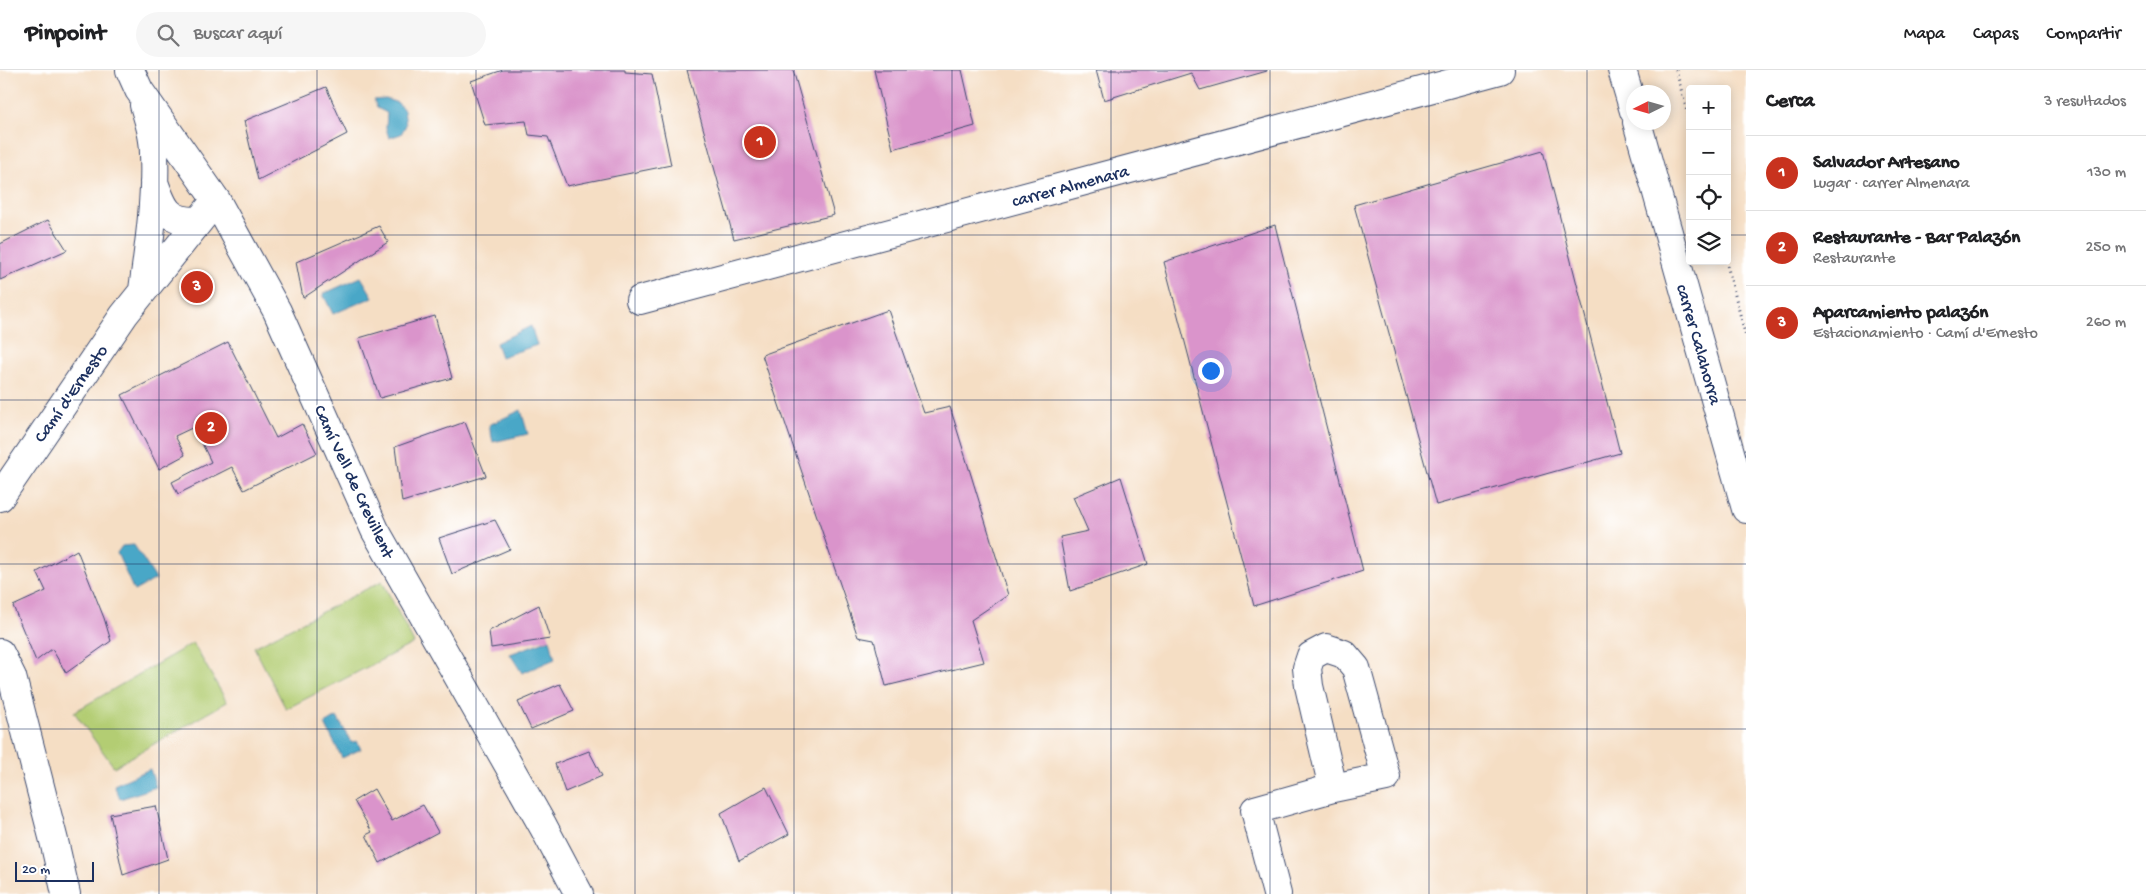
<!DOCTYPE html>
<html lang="es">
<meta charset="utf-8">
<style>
:root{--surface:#fff;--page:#f6f6f6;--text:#202124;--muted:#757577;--line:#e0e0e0;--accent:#c8321e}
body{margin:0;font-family:"Gochi Hand",sans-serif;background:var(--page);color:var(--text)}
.controls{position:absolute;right:15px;top:15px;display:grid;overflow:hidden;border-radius:5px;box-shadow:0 2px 12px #0003}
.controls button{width:45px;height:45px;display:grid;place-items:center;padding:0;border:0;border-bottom:1px solid var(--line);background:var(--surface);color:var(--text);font:25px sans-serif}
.compass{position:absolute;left:1626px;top:15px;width:45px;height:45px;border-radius:50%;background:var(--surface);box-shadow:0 2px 12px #0003;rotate:265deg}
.scale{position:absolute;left:15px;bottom:12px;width:79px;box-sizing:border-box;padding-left:5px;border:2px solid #1b2f5e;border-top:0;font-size:14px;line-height:18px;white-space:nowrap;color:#1b2f5e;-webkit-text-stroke:4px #fff;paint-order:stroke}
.you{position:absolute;left:1210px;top:300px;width:18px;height:18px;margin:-12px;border:4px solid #fff;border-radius:50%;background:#1a73e8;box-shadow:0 0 0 8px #1a73e833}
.badge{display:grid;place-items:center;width:32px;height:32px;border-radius:50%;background:var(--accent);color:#fff;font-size:16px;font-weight:700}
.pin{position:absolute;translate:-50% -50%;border:2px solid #fff;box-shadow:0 1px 5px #0006}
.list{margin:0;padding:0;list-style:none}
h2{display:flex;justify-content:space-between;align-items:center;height:65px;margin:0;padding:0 20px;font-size:21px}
h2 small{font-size:16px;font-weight:400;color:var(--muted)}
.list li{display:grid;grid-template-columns:32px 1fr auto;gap:15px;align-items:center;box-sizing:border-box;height:75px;padding:0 20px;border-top:1px solid var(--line)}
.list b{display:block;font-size:19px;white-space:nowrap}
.list p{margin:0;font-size:16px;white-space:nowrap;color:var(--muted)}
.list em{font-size:16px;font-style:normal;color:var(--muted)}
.icon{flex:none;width:28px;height:28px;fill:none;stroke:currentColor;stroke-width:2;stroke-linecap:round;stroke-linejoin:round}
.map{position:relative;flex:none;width:1746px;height:824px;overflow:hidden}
header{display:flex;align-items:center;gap:30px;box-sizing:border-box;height:70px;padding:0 25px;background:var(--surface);border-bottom:1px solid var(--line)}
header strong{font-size:24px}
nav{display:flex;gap:28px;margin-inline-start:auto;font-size:18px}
.search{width:350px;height:45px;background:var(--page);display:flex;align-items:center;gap:12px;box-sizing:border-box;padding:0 18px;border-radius:28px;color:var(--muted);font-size:19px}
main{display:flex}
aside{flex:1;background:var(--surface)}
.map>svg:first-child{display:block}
.green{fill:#b3cd73;stroke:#677e68}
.water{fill:#48a7c7;stroke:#326b92}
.building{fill:#da94cb}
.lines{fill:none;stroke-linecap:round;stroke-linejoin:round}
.minor-casing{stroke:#3c496d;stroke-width:30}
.path{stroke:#3c496d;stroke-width:3;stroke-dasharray:1 4;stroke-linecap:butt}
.minor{stroke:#fff;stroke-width:28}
.grid{fill:none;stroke:#1b2f5e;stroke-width:1;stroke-opacity:0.55}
.labels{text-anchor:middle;stroke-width:4;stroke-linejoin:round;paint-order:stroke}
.street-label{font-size:18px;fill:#1b2f5e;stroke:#fff}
</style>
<header>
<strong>Pinpoint</strong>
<div class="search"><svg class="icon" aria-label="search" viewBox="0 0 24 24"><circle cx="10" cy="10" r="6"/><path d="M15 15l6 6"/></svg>Buscar aquí</div>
<nav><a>Mapa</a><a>Capas</a><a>Compartir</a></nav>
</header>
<main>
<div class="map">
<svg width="1746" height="824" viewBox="0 0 1746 824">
<rect width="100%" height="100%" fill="#fff"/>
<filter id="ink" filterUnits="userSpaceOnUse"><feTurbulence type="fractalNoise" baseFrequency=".02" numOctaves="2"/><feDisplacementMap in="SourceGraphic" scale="10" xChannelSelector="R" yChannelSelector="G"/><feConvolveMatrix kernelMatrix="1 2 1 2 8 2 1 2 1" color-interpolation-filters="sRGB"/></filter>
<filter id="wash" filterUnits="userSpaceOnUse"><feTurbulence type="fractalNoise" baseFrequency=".0096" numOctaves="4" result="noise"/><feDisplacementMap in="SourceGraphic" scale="20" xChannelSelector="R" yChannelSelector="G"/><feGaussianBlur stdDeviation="1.12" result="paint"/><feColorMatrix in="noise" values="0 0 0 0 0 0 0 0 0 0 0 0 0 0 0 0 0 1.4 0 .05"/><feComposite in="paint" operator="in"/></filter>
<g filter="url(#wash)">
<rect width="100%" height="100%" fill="#f5dec4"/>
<!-- green -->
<path class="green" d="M382,511L414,573L286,639L254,577Z
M193,573L227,632L114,697L74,642Z"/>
<!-- water -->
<path class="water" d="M386,29L398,33L404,40L406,55L401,64L389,68L386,58L387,43L377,38L374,30Z
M361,207L373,227L333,244L323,224Z
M531,256L537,275L501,287L496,273Z
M521,340L528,364L493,372L489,355Z
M134,475L156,509L134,521L117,483L122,476Z
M550,569L555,589L522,603L510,584Z
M337,647L352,673L357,671L361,679L342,688L325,654Z
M150,699L156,717L120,729L114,715Z"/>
<g id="blocks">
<!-- building -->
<path class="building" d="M503,0H625V2L652,4L671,95L567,116L548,67L529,65L526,51L485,55L471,11Z
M687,0H793L834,145L734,169Z
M874,0H962L975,56L893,79Z
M1096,0H1267V1L1200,20L1191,3L1104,30Z
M326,17L347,64L258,110L244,51Z
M1543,81L1620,383L1436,435L1354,135Z
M48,150L67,180L0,210V174Z
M1275,155L1363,501L1254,536L1164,192Z
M379,156L388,172L303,228L296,192Z
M888,240L924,343L950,337L1008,525L971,550L984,592L886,616L874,570L858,567L762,285Z
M435,246L452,308L380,328L359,268Z
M228,272L276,368L302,354L317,383L244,420L232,397L178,424L172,412L211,392L194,357L175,366L185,385L159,399L122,325Z
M465,352L486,406L402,432L395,377Z
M1121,407L1148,494L1070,521L1060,467L1088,461L1073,427Z
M495,450L510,479L452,504L439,468Z
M77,480L104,548L111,571L66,603L52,579L36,591L13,536L46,521L37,502Z
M539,535L550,569L491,578L489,561Z
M560,614L574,641L531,659L518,632Z
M589,681L602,706L565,722L555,694Z
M766,717L789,764L739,791L721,743Z
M374,719L392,751L423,735L438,762L380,793L366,765L372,762L354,731Z
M156,736L168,789L123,805L110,744Z"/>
</g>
</g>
<g filter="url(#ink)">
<use href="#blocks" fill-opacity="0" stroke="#3c496d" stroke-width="1"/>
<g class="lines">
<defs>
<path id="minor" d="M130,0L139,20L216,130L277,241L375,460L543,756L579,824
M1622,0L1634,41
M1637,52L1746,439
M154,112C163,138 168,152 198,151
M143,220C149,175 156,129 154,84C154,67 149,51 144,35
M640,230L1500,0
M0,427L124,245L216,130
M0,583L12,607L54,771L66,824
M1277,824L1255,740L1333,718L1386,707L1356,598L1344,584L1326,578L1311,586L1307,598L1309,616L1333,718"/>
</defs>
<!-- minor casing -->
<use href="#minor" class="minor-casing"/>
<!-- path -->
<path class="path" d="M1676,0L1690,53
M1726,191L1746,267"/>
<!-- minor -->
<use href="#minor" class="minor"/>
</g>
</g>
<!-- grid -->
<path class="grid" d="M159,0V824M317,0V824M476,0V824M635,0V824M794,0V824M952,0V824M1111,0V824M1270,0V824M1429,0V824M1587,0V824M0,165H1690M1727,165H1746M0,330H1746M0,494H1746M0,659H1746"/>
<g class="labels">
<!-- street labels -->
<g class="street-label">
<text transform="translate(1070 115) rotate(-15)" y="6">carrer Almenara</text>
<text transform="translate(1700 274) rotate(74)" y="6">carrer Calahorra</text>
<text transform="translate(70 323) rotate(-55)" y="6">Camí d'Ernesto</text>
<text transform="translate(355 411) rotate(65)" y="6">Camí Vell de Crevillent</text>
</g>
</g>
</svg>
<div class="controls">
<button>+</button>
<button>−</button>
<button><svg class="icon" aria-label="locate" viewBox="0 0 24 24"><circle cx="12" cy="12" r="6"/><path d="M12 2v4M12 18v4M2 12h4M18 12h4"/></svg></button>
<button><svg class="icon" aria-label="layers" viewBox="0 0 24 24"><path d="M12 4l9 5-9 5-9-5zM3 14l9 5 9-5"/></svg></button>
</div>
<svg class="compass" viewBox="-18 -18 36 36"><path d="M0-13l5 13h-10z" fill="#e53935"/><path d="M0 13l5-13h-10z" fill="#757577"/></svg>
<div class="scale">20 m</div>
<div class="you"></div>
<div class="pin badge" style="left:760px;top:72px">1</div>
<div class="pin badge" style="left:211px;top:358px">2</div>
<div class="pin badge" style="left:197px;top:217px">3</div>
</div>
<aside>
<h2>Cerca<small>3 resultados</small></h2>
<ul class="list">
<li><span class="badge">1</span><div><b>Salvador Artesano</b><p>Lugar · carrer Almenara</p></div><em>130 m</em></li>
<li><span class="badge">2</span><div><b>Restaurante - Bar Palazón</b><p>Restaurante</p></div><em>250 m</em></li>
<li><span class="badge">3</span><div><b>Aparcamiento palazón</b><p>Estacionamiento · Camí d'Ernesto</p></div><em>260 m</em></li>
</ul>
</aside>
</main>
